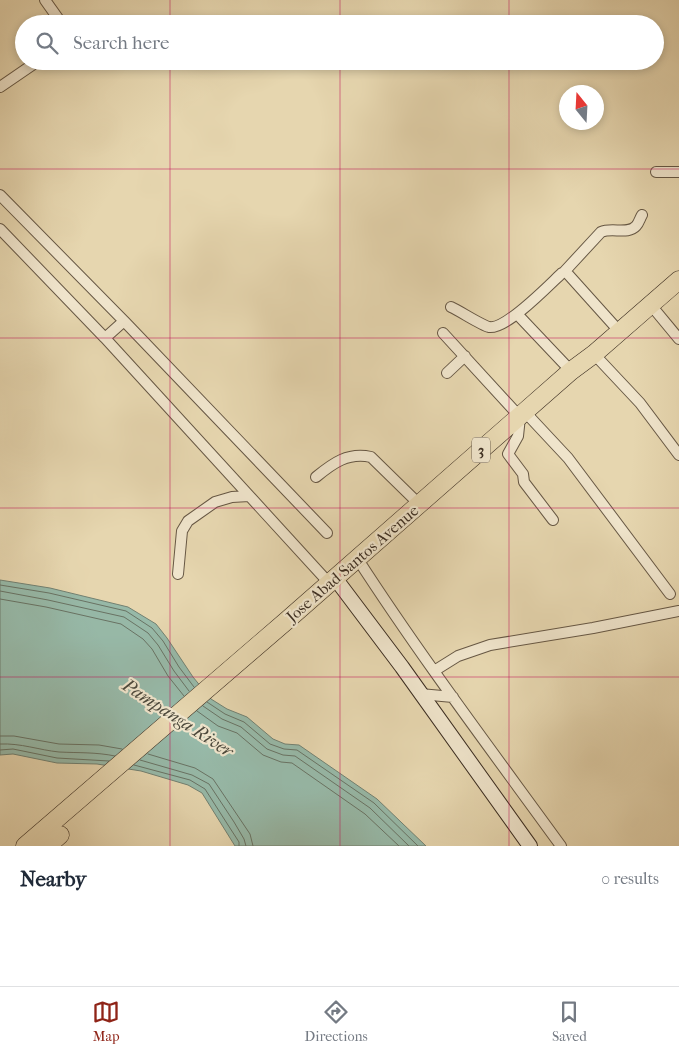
<!DOCTYPE html>
<style>
:root{--surface:#fff;--page:#f2f2f3;--text:#1f2937;--muted:#747a83;--line:#e0e1e3;--accent:#8f2418}
body{margin:0;font-family:"IM FELL French Canon",serif;background:var(--page);color:var(--text)}
.compass{position:absolute;left:559px;top:85px;width:45px;height:45px;border-radius:50%;background:var(--surface);box-shadow:0 2px 8px #0003;rotate:342deg}
.list{margin:0;padding:0;list-style:none}
h2{display:flex;justify-content:space-between;align-items:center;height:65px;margin:0;padding:0 20px;font-size:21px}
h2 small{font-size:16px;font-weight:400;color:var(--muted)}
.icon{flex:none;width:28px;height:28px;fill:none;stroke:currentColor;stroke-width:2;stroke-linecap:round;stroke-linejoin:round}
.map{position:relative;flex:none;width:679px;height:846px;overflow:hidden}
.search{position:absolute;background:var(--surface);box-shadow:0 2px 8px #0003;left:15px;right:15px;top:15px;height:55px;display:flex;align-items:center;gap:12px;box-sizing:border-box;padding:0 18px;border-radius:28px;color:var(--muted);font-size:19px}
.sheet{height:140px;background:var(--surface)}
nav{display:flex;justify-content:space-around;align-items:center;box-sizing:border-box;height:70px;border-top:1px solid var(--line);background:var(--surface);font-size:14px;color:var(--muted)}
nav a{display:grid;justify-items:center;gap:2px}
nav .on{color:var(--accent)}
.map>svg:first-child{display:block}
.water{fill:#97b9a8;stroke:#728172}
.lines{fill:none;stroke-linecap:round;stroke-linejoin:round}
.shore{stroke:#697364;stroke-width:1}
.street-casing{stroke:#665744;stroke-width:12}
.secondary-casing{stroke:#3b2d21;stroke-width:16}
.highway-casing{stroke:#3b2d21;stroke-width:19}
.street{stroke:#efe4cb;stroke-width:10}
.secondary{stroke:#efe4cb;stroke-width:14}
.highway{stroke:#e6d6af;stroke-width:18}
.grid{fill:none;stroke:#c2185b;stroke-width:1;stroke-opacity:0.55}
.labels{text-anchor:middle;stroke-width:4.5;stroke-linejoin:round;paint-order:stroke}
.shield{fill:#efe4cb;stroke:#716454;stroke-width:1}
.shield-label{font-size:15px;font-weight:bold;fill:#3b2d21}
.street-label{font-size:16px;fill:#3b2d21;stroke:#efe4cb}
.water-label{font-size:18px;font-style:italic;fill:#4d493c;stroke:#efe4cb}
</style>
<div class="map">
<svg width="679" height="846" viewBox="0 0 679 846">
<rect width="100%" height="100%" fill="#e6d6af"/>
<filter id="stains"><feTurbulence type="fractalNoise" baseFrequency=".004" numOctaves="4"/><feColorMatrix values="0 0 0 0 .2 0 0 0 0 .09 0 0 0 0 .02 0 0 0 .5 -.17"/></filter>
<radialGradient id="worn" r=".72"><stop offset=".6" stop-color="#630" stop-opacity="0"/><stop offset="1" stop-color="#630" stop-opacity=".3"/></radialGradient>
<!-- water -->
<path class="water" d="M0,580L50,588L128,607L156,624L167,638L193,677L211,699L227,709L247,717L273,739L285,744L299,745L377,799L426,846H235L202,793L188,785L141,771L97,764L57,763L13,754L0,755Z"/>
<g class="lines">
<!-- shore -->
<path class="shore" d="M0,585L49,593L126,611L152,628L163,641L179,667L194,687
M0,591L48,600L124,617L148,633L158,645L174,671L189,691
M0,599L46,607L121,624L143,639L152,649L168,676L184,696
M207,702L225,714L244,722L270,744L284,749L297,750L374,803L418,846
M203,706L222,719L241,727L267,749L283,755L295,756L370,808L409,846
M197,711L218,726L237,733L263,755L281,762L292,763L365,814L399,846
M0,736H14L59,744L99,745L122,749
M0,744C21,743 39,750 59,752C78,753 96,752 115,756
M0,750L13,749L57,758L109,761
M148,754L195,768L213,779L250,834L253,846
M140,760L192,775L209,784L234,822L244,839L246,846
M134,765L190,780L205,789L228,825L239,842V846"/>
<defs>
<path id="street" d="M45,0L62,24
M0,87L38,61
M656,172H679
M0,195L124,321L105,338
M0,229L105,338L329,583
M564,272L601,232C612,227 628,235 636,226C639,223 640,218 642,215
M650,304L679,339
M451,307C460,311 481,325 489,327C506,330 549,285 562,273L566,272L619,331
M517,314L571,371
M124,321L327,533
M443,333L520,417L518,436L508,454L523,474L524,482L553,520
M594,354L640,403L679,455
M447,373L465,356
M525,412L568,458L670,594
M316,477C333,463 348,452 371,457L419,504
M357,558C421,657 492,751 561,846
M178,574L182,531L188,521L215,502L232,497L249,496
M434,671L458,656L490,645L593,628L679,611
M420,694L453,697"/>
<path id="secondary" d="M335,578L402,667L530,846"/>
<path id="highway" d="M25,846L285,622L571,371L594,354L679,280
M47,846L60,835"/>
</defs>
<!-- street casing -->
<use href="#street" class="street-casing"/>
<!-- secondary casing -->
<use href="#secondary" class="secondary-casing"/>
<!-- highway casing -->
<use href="#highway" class="highway-casing"/>
<!-- street -->
<use href="#street" class="street"/>
<!-- secondary -->
<use href="#secondary" class="secondary"/>
<!-- highway -->
<use href="#highway" class="highway"/>
</g>
<!-- grid -->
<path class="grid" d="M170,0V24M340,0V24M509,0V24M170,61V846M340,61V846M509,61V846M0,169H679M0,338H679M0,508H679M0,677H679"/>
<g class="labels">
<!-- shield labels -->
<rect class="shield" x="472" y="437.5" width="18" height="25" rx="4"/>
<g class="shield-label">
<text x="481" y="455">3</text>
</g>
<!-- street labels -->
<g class="street-label">
<text transform="translate(352 563) rotate(-41)" y="6">Jose Abad Santos Avenue</text>
</g>
<!-- water labels -->
<g class="water-label">
<text transform="translate(178 718) rotate(33)" y="6">Pampanga River</text>
</g>
</g>
<rect width="100%" height="100%" filter="url(#stains)"/>
<rect width="100%" height="100%" fill="url(#worn)"/>
</svg>
<svg class="compass" viewBox="-18 -18 36 36"><path d="M0-13l5 13h-10z" fill="#e53935"/><path d="M0 13l5-13h-10z" fill="#747a83"/></svg>
<div class="search"><svg class="icon" aria-label="search" viewBox="0 0 24 24"><circle cx="10" cy="10" r="6"/><path d="M15 15l6 6"/></svg>Search here</div>
</div>
<section class="sheet">
<h2>Nearby<small>0 results</small></h2>
<ul class="list">
</ul>
</section>
<nav>
<a class="on"><svg class="icon" aria-label="map" viewBox="0 0 24 24"><path d="M3 6l6-2 6 2 6-2v14l-6 2-6-2-6 2zM9 4v14M15 6v14"/></svg>Map</a>
<a><svg class="icon" aria-label="directions" viewBox="0 0 24 24"><path d="M12 3l9 9-9 9-9-9zM9 14v-3h6M13 9l2 2-2 2"/></svg>Directions</a>
<a><svg class="icon" aria-label="saved" viewBox="0 0 24 24"><path d="M7 4h10v16l-5-4-5 4z"/></svg>Saved</a>
</nav>
